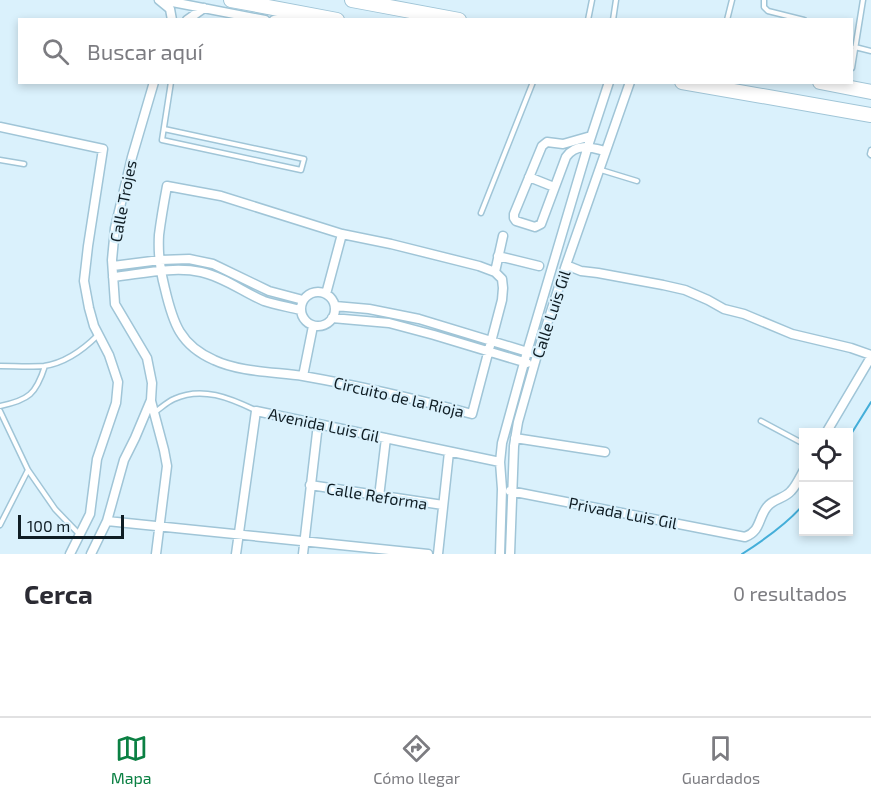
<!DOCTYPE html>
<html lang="es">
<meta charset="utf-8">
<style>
:root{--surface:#fff;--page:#f2f2f3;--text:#2b2b33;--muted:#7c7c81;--line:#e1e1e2;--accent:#0b8043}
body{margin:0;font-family:"Exo 2",sans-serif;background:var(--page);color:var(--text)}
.controls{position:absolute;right:18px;bottom:18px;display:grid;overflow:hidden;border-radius:0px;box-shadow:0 3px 9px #0003}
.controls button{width:54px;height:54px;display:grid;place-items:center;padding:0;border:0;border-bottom:2px solid var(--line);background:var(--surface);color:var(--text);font:30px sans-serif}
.scale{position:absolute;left:18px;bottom:15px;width:106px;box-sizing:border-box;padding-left:6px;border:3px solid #0f1d24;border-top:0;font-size:16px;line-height:21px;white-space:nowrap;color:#0f1d24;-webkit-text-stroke:4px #daf1fc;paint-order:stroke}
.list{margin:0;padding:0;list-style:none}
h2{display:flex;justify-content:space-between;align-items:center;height:78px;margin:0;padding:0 24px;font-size:26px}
h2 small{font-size:20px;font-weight:400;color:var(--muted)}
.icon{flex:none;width:33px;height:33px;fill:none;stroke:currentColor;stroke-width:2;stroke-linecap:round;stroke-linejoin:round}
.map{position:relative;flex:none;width:871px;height:554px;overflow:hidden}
.search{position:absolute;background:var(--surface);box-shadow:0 3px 9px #0003;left:18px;right:18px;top:18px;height:66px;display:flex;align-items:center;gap:15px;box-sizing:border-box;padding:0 21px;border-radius:0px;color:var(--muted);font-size:22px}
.sheet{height:162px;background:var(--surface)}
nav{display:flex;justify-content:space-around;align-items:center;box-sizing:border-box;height:84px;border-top:2px solid var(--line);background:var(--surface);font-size:16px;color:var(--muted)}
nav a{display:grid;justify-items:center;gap:3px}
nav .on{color:var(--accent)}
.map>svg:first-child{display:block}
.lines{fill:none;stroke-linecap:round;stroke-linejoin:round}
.stream{stroke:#44aed9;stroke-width:2}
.lane-casing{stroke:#a0c5d7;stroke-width:7}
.street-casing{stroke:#a0c5d7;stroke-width:11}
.primary-casing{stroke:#a0c5d7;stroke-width:16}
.lane{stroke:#fff;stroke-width:4}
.street{stroke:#fff;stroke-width:8}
.primary{stroke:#fff;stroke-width:14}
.labels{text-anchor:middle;stroke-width:4.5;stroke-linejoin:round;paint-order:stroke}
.street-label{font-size:16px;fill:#0f1d24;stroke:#daf1fc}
</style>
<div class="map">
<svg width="871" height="554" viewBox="0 0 871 554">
<rect width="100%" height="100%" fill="#daf1fc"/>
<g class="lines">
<!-- stream -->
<path class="stream" d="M848,439L871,402
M742,554C764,540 787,524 804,504"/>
<defs>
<path id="lane" d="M764,0V7L768,11L804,20
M588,20L592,0
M613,20L616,0
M727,20L732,0
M855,47L871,51
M852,68L863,0
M164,129L304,159L301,170L162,140L171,82
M871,150L870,154L871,155
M0,160L24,164
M601,170L637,181
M481,213L533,82
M0,366C14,366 30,367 44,366C65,363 84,349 98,335
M0,406C29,400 36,394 45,366
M0,411L28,470L55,509L79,534
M155,412C161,408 167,402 174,399C202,386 230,398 255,410
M761,421L804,444
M0,525L28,470"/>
<path id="street" d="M159,0L170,9L172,20
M162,0L265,20
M187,20L204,8
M274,20L282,19L293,13
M0,127L103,149L88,246L84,281L89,308L94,326L109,355L118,382L116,403L97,459L90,514L70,554
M591,136L563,144L547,142L542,146L514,214V218L516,221L535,227L541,224L566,157C576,143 590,147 605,151
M529,177L554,187
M167,186L221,196L342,234L391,244L479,266L495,272L502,279L503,288L502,300L472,414C416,399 360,386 303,376C276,372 239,372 214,360C180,345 173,323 165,289C160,271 158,253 159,235C161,219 164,202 167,186Z
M498,256L539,266
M566,265L581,271L598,273L663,285L685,290L708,300L724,309L744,314L792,334L851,348L871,355
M113,266L160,260L189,259L213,264L269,291L303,300
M495,272L503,236
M113,277C141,274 173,266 201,272C224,277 243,292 264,301C276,305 289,307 300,310
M301 309a17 17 0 1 1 34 0a17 17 0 1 1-34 0Z
M326,294L342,234
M335,306L369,309L419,319L531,353
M332,318L389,323L434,335L527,363
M303,376L313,326
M151,401L164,450L167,466L156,554
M826,433L871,357
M515,438L605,452
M310,485L443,505
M510,491L745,537C761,531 758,518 767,507C773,499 784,499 791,491C796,486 800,477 804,470
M379,497L386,438
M107,521L428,554
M91,554L107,521L124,460L135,438L151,400L152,383L147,358L115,304L112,260L115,228L132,157L154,82
M236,554L256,411L500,462
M303,554L318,424
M438,554L449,452
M500,554L502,489L500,462L502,443L527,352L588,146L609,82
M510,554L514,446L518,422L537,355L566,265L630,82"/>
<path id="primary" d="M231,0L337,20
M352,0L459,20
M682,82L871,115
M820,82L871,92"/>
</defs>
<!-- lane casing -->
<use href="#lane" class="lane-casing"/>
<!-- street casing -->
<use href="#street" class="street-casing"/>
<!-- primary casing -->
<use href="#primary" class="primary-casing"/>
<!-- lane -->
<use href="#lane" class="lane"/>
<!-- street -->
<use href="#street" class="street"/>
<!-- primary -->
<use href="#primary" class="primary"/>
</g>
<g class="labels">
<!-- street labels -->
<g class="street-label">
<text transform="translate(123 201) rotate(-79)" y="6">Calle Trojes</text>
<text transform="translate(551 314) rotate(-72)" y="6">Calle Luis Gil</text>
<text transform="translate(399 397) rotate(13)" y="6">Circuito de la Rioja</text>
<text transform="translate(324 425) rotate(12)" y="6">Avenida Luis Gil</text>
<text transform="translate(377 496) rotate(9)" y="6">Calle Reforma</text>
<text transform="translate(623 513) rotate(11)" y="6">Privada Luis Gil</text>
</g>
</g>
</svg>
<div class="controls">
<button><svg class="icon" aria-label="locate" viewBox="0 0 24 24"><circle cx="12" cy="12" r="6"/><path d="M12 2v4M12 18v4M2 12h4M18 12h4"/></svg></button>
<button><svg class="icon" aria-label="layers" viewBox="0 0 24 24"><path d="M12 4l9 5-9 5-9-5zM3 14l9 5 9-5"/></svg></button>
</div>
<div class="scale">100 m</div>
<div class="search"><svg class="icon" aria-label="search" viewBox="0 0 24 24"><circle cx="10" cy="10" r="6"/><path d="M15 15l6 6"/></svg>Buscar aquí</div>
</div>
<section class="sheet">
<h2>Cerca<small>0 resultados</small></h2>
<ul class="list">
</ul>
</section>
<nav>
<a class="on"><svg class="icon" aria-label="map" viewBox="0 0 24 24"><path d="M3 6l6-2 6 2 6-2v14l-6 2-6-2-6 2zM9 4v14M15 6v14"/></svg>Mapa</a>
<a><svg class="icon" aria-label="directions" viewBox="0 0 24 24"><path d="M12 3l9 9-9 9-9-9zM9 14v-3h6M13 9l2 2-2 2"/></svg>Cómo llegar</a>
<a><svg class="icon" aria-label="saved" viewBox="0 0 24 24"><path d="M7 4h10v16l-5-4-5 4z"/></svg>Guardados</a>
</nav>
